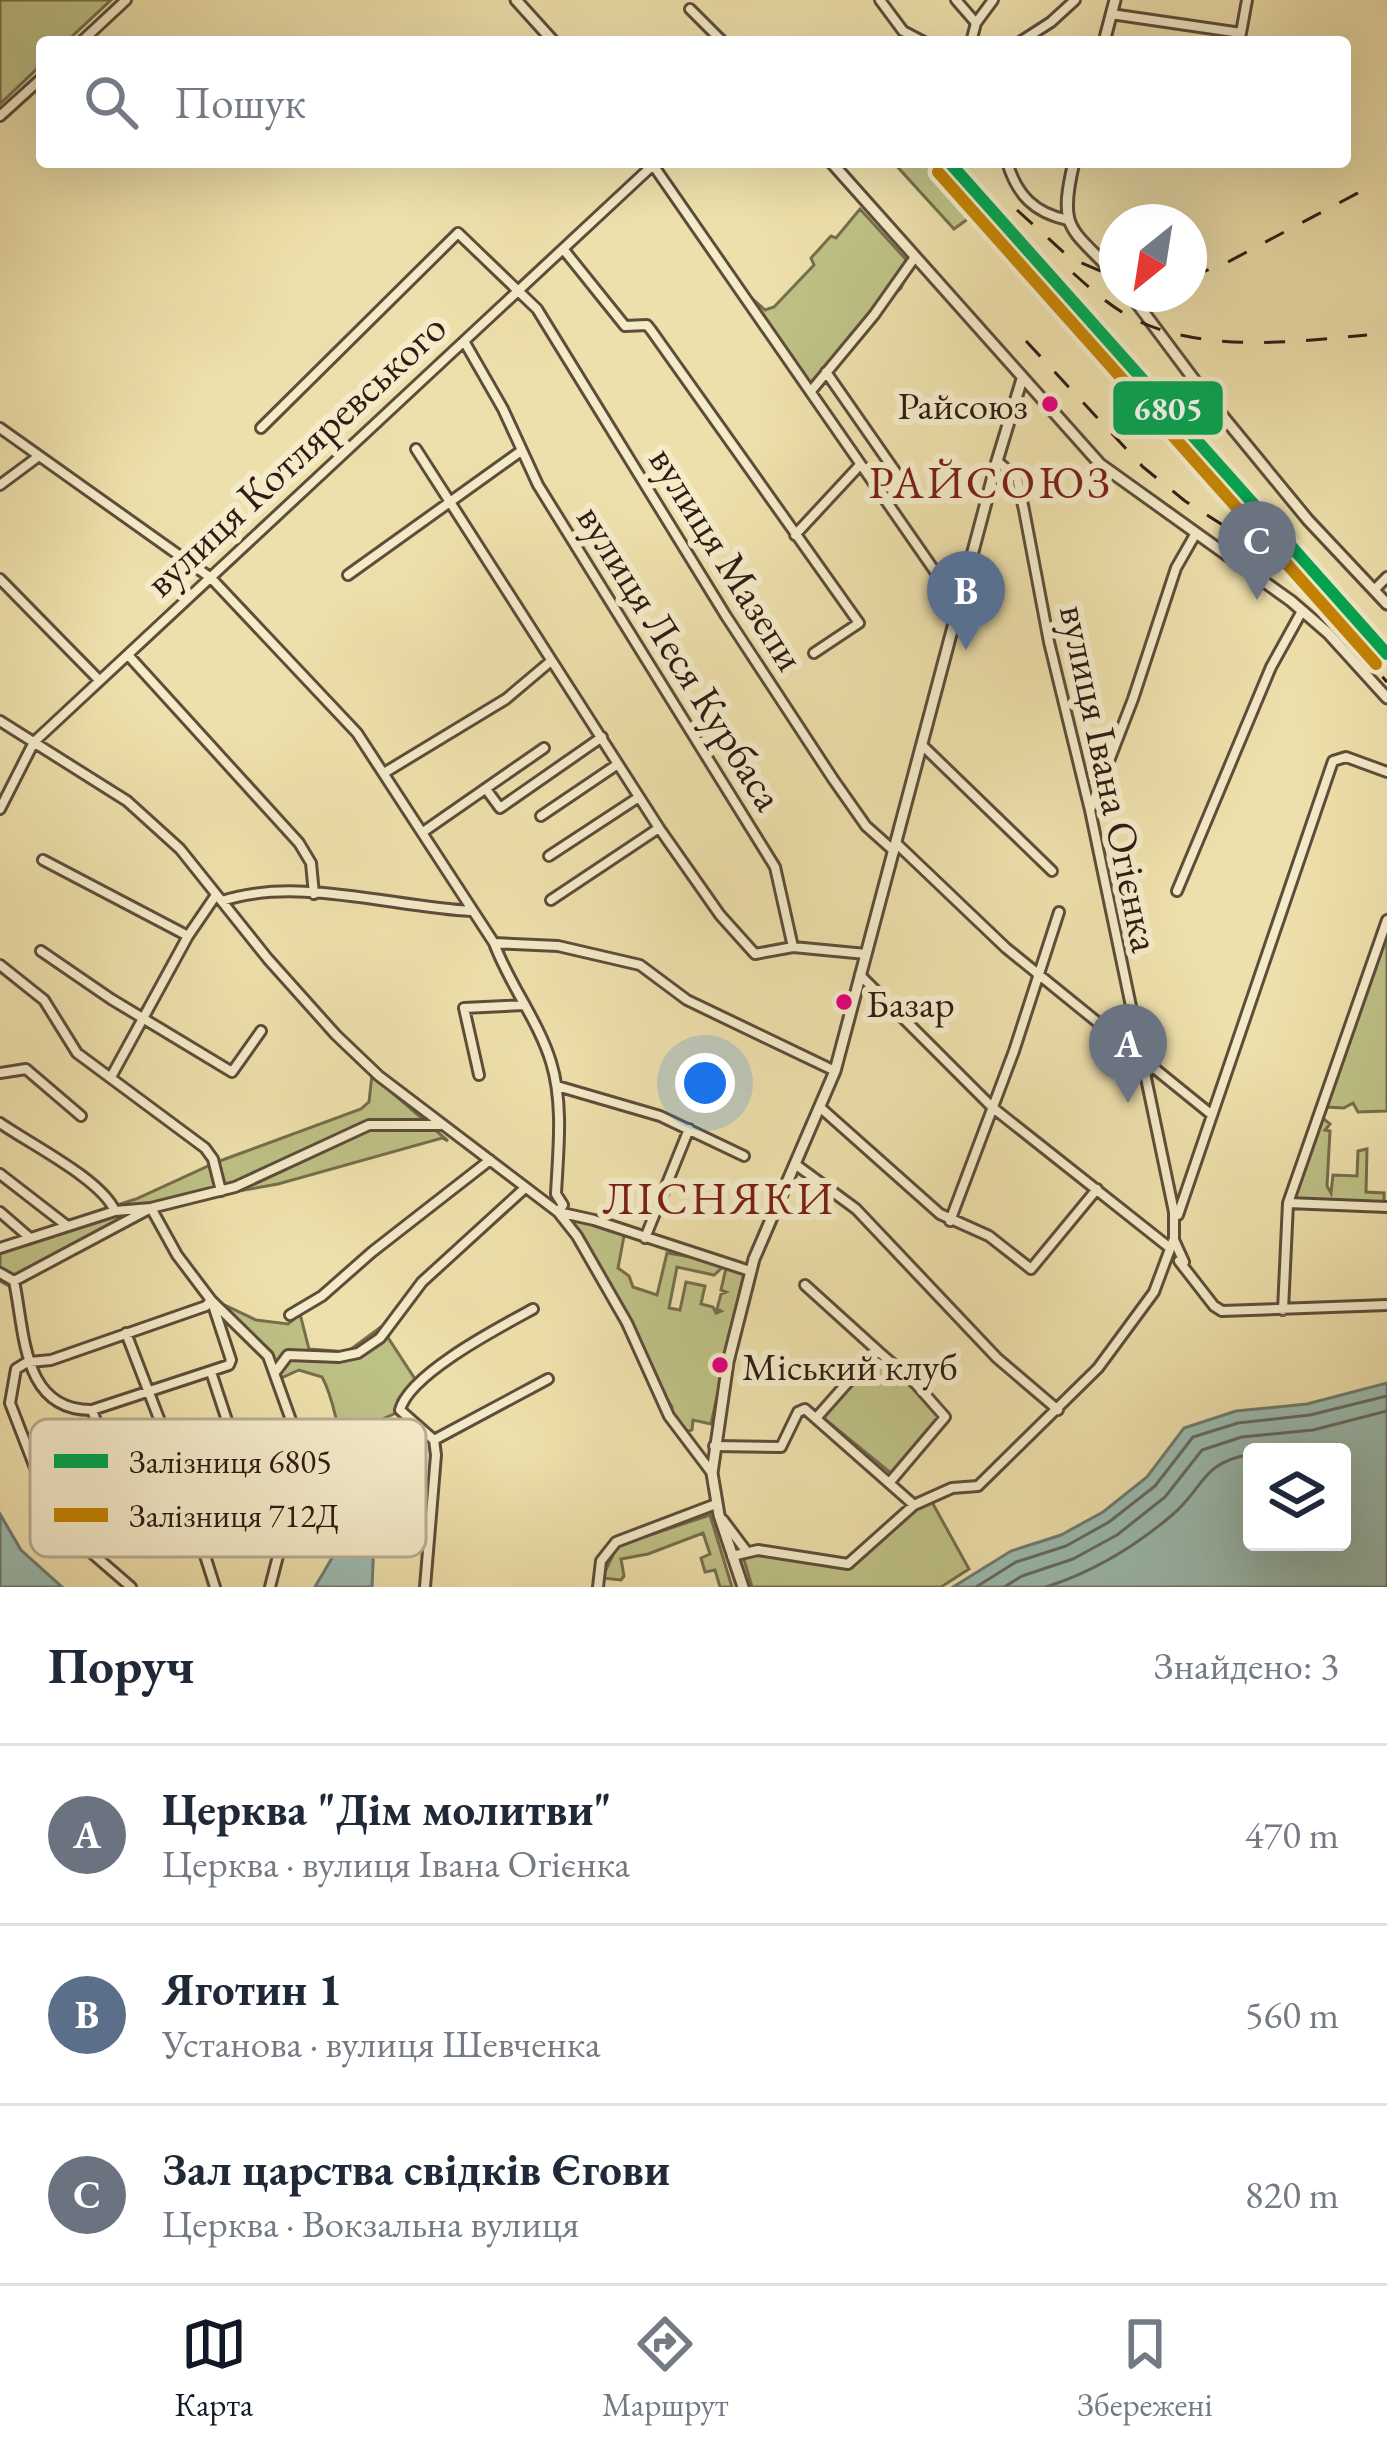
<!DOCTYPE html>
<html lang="uk">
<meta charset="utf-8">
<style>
:root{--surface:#fff;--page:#f2f2f3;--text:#1f2937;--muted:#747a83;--line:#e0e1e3;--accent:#111827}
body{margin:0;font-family:"EB Garamond",serif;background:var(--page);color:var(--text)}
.controls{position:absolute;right:36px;bottom:36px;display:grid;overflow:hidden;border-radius:12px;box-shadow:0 12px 48px #0002}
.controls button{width:108px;height:108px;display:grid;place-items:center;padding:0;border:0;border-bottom:3px solid var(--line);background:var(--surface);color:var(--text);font:60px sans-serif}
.compass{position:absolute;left:1099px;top:204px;width:108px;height:108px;border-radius:50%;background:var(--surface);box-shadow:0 12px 48px #0002;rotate:210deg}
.you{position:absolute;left:705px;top:1083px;width:42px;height:42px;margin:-30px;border:9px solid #fff;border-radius:50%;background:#1a73e8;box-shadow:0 0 0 18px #1a73e833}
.badge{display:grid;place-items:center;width:78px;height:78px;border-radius:50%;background:var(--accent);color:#fff;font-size:39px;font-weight:700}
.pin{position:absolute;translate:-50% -99px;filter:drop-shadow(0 3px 6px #0008)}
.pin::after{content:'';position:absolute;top:63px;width:42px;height:36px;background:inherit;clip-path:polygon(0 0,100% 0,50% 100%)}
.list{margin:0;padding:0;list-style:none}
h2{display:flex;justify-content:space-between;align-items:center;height:156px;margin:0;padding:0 48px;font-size:51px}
h2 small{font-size:39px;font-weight:400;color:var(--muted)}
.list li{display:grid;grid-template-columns:78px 1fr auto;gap:36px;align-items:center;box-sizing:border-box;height:180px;padding:0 48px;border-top:3px solid var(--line)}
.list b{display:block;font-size:45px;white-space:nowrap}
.list p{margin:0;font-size:39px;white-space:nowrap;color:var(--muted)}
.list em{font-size:39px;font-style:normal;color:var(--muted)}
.icon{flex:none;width:66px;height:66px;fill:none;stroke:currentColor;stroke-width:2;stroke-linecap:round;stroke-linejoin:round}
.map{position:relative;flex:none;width:1387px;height:1587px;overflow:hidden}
.search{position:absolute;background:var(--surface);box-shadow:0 12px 48px #0002;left:36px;right:36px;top:36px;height:132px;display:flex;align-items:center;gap:30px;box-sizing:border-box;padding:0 42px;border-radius:12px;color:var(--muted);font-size:45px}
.sheet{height:696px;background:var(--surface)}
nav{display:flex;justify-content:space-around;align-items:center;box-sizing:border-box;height:168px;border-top:3px solid var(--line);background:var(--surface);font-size:33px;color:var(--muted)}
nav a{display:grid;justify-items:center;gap:6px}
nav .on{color:var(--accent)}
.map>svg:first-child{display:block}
.green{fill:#bec186;stroke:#766e4d;stroke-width:3}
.water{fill:#9bbcb0;stroke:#6f7c72;stroke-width:3;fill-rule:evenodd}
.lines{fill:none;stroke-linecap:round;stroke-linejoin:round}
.shore{stroke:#646c62;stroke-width:3}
.minor-casing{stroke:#5e4d3a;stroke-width:14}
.tertiary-casing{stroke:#5e4d3a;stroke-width:15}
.minor{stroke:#f4ebc9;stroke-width:8}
.tertiary{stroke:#f4ebc9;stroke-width:9}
.rail{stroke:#2e1c14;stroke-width:3;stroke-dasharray:21 21;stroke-linecap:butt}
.rail-1-casing{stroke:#f4ebc9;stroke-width:21}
.rail-2-casing{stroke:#f4ebc9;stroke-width:21}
.rail-1{stroke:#00a651;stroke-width:12}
.rail-2{stroke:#c58405;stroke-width:12}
.bus-dot{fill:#e5007d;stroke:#f4ebc9;stroke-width:4.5}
.labels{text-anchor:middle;stroke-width:12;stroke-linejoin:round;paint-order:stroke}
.bus-label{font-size:39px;fill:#2e1c14;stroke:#f4ebc9;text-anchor:start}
.street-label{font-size:42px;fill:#2e1c14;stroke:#f4ebc9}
.neighbourhood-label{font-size:45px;letter-spacing:3px;fill:#7a1f14;stroke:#f4ebc9}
.key{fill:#f4ebc9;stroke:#b9ad93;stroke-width:3}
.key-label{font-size:33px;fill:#2e1c14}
.line-badge{stroke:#f4ebc9;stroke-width:4.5}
.badge-label{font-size:33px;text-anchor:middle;font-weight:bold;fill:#fff}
</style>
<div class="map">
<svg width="1387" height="1587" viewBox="0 0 1387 1587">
<rect width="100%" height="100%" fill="#eee0ac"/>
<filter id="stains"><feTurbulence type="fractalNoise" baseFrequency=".00167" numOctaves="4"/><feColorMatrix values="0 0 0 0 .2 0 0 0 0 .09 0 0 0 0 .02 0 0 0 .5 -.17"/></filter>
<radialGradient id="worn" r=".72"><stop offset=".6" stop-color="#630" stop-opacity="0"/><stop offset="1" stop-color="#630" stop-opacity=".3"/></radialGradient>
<!-- green -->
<path class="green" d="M0,0H111L66,42H42V64L0,104Z
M893,162H925L972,216L954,229Z
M860,209L911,265L901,288L872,314L810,386L747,294L765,310L774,307L814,265L811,258L831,236L836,238Z
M1387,934V1111L1358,1112L1353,1103L1344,1108L1326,1107Z
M372,1075L448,1141L442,1138L278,1184L166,1204L11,1287L0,1281V1243L136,1199L217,1162L361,1109L369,1102Z
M1320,1116L1330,1124L1325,1130L1330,1131L1327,1186L1331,1193L1333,1175L1357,1176L1358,1151L1367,1149L1366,1192L1384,1193V1203L1370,1202L1367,1207L1296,1204L1292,1197Z
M564,1217L610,1227L624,1236L618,1268L629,1276L633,1287L657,1295L667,1253L704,1259L723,1267L714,1275L677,1267L669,1308L680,1310L686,1282L705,1286L701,1304L713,1307L716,1313L721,1311L717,1309L721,1294L726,1292L721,1290L726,1268L744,1273L711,1424L693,1420L692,1430L683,1433L669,1413L672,1407L651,1372L626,1314Z
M212,1299L256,1320L288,1324L300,1314L309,1349L347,1352L381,1327L415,1379L398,1400L396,1413L383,1419L386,1441L377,1440L359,1450L352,1447L348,1455C335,1429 336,1402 322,1377L299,1370L281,1378L268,1357Z
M878,1355L940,1411L941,1420L892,1474L821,1416Z
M937,1495L933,1504L969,1569L941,1587H752L742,1553L848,1564L899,1517Z
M710,1515L732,1587H720L715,1570L705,1572L701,1558L710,1554L703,1533L648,1554L621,1559L624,1576L621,1580L602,1578L617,1546Z"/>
<!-- water -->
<path class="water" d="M1387,1383V1587H953L1011,1551L1061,1535L1103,1512L1147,1477L1184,1428L1236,1411L1307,1404ZM1252,1452H1342V1542H1252Z
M378,1440L386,1441L400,1497L374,1541L372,1587H315C331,1559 353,1528 355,1495C356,1478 345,1463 352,1446L360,1449Z
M0,1514L21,1550L62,1587H0Z"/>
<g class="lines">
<!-- shore -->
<path class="shore" d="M373,1457L378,1461L386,1494L370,1513L365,1509L367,1492L362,1464Z
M976,1587L1016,1562L1066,1546L1109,1522L1155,1486L1193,1437L1238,1423L1310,1415L1387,1396
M1004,1587L1022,1576L1073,1559L1117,1535L1165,1497L1202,1450L1242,1437L1313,1430L1387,1411
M1046,1587C1093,1572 1133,1548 1171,1516C1206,1487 1199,1463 1252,1454"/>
<defs>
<path id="minor" d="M880,0L903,31L924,42
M956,0L976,23
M690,9L723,42
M1111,14L1241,33L1247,0
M81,42L126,0
M971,42L976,23L993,0
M1020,42L1051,22L1075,0
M0,116L42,78
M1007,162C1017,195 1034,213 1068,220
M564,250L625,326L647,325L651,330L859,623L814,653
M464,341L503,409L538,485L775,867L793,947L866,954
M826,372L913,497
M811,391L874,315L915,257
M0,428L211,578L357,733L494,943C509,984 538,1020 551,1062C564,1104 558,1152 556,1194L563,1205L558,1212L594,1220L750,1271
M261,428L458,233L537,309L726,616L833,779L866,826L894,851
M416,449L659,828L720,915L755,954L793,947
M997,461L1017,478L1024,510L1049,642L1090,810L1174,1212V1240L1184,1262
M0,485L39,456
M795,535L860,465
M348,575L521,451
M0,579L99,680
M1374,590L1387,577
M128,655L299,843L311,863L314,894
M0,721L127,801L180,849L268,959L336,1035L379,1076L558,1212L577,1236L627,1323L669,1416L712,1473
M922,745L1052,871
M384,773L506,699L551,661
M486,789L500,808L602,737
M0,809L34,742L653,165L959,606
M1090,810L1133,699L1176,568L1196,533
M541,816L618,764
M423,832L544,748
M896,843L1006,948L1212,1115
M549,856L639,797
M43,860L188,936
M1177,891L1271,667L1302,611
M551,900L659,828
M222,901C297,876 393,907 471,911
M494,943L558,946L640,965L687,1000L835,1071
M41,951L111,999L232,1072L261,1031
M0,965L44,1000L77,1053L205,1148L213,1159L221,1191
M860,975L992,1107L1170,1248
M0,1073L26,1069L81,1116
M479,1075L464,1008L524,1005
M111,1077L188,936L216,895
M557,1086L660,1116L744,1156
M822,1109L940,1214L989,1236L1031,1269L1097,1189
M0,1123C30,1144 101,1179 115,1211
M795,1164L856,1209L997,1358L1058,1410
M0,1174L66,1225
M1288,1203L1387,1207
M0,1212L30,1238
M1178,1215L1333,761L1346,757L1387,772
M950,1221L1014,1051L1059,912
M645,1238L689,1129
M0,1248L115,1211L151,1208L235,1187L369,1125H440
M1179,1261L1214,1306L1222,1311L1387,1305
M0,1273L14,1281L151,1208L177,1255L211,1300L268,1356L301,1448L296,1486L270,1587
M14,1281C25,1333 22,1411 92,1410L126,1503L179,1538L203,1549L222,1521L238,1454L211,1372
M805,1285L879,1352
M1283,1310L1288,1203L1387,920
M290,1315L322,1296L372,1252L490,1160
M126,1333L173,1455L215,1587
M29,1361L16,1369L10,1403L56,1522L131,1587
M30,1362L51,1360L206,1306L211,1300
M276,1371L288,1355L339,1357L358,1353L380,1338L422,1282L525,1188
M92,1410L229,1365L231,1360L212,1302
M818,1416L872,1355L879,1352L916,1384L945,1417L890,1482
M434,1440L400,1410C409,1374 500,1327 533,1309
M434,1440L548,1379
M714,1446L781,1447L798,1412L805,1409L914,1505
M723,1520L747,1552
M732,1556L758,1550L848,1564L914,1505L952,1488L978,1486L1098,1368L1154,1292L1173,1241
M425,1587L436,1455L434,1440
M598,1587L601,1561L616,1542L716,1504"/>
<path id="tertiary" d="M516,0L554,42
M1104,42L1115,0
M650,162H655
M831,162L1100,464L1291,601L1328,633L1387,698
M1074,162C1057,233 1072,227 1117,277
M1130,294L1207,397L1308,520L1387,604
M743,1587L719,1515L712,1473L728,1362L754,1259L835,1071L997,461L1022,379"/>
</defs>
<!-- minor casing -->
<use href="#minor" class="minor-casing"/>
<!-- tertiary casing -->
<use href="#tertiary" class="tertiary-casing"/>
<!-- minor -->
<use href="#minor" class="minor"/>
<!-- tertiary -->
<use href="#tertiary" class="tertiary"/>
<!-- rail -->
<path class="rail" d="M965,205L1387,682
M1017,210L1070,258L1117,278
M1073,273C1092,290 1111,307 1134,319C1203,353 1293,342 1367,335
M1189,277L1226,263L1369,187
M1026,341L1143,467L1185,501L1251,543"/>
<defs>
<path id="rail-1" d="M949,162L1387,654"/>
<path id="rail-2" d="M938,172L1376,664"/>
</defs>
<!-- rail-1 casing -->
<use href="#rail-1" class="rail-1-casing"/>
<!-- rail-2 casing -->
<use href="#rail-2" class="rail-2-casing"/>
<!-- rail-1 -->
<use href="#rail-1" class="rail-1"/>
<!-- rail-2 -->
<use href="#rail-2" class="rail-2"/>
</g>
<!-- markers -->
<g class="bus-dot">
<circle cx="1050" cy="404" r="10"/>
<circle cx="844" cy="1002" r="10"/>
<circle cx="720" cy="1365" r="10"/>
</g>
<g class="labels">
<!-- bus labels -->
<g class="bus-label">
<text x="1028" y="419" text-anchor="end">Райсоюз</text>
<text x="866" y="1017">Базар</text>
<text x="742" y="1380">Міський клуб</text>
</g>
<!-- street labels -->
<g class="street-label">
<text transform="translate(295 454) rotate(-43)" y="15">вулиця Котляревського</text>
<text transform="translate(728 558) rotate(58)" y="15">вулиця Мазепи</text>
<text transform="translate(681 657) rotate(58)" y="15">вулиця Леся Курбаса</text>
<text transform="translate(1111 778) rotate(78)" y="15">вулиця Івана Огієнка</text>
</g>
<!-- neighbourhood labels -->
<g class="neighbourhood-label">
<text x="991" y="498">РАЙСОЮЗ</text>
<text x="719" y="1214">ЛІСНЯКИ</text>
</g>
</g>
<!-- legend -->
<rect x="30" y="1419" width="396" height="138" rx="18" class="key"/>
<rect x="54" y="1454" width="54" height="14" fill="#00a651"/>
<rect x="54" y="1508" width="54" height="14" fill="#c58405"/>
<g class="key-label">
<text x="129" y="1473">Залізниця 6805</text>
<text x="129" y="1527">Залізниця 712Д</text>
</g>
<rect class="line-badge" x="1111" y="379" width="114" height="58" rx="12" fill="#00a651"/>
<g class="badge-label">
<text x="1168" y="420">6805</text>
</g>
<rect width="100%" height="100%" filter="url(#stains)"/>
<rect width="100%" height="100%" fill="url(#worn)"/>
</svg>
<div class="controls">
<button><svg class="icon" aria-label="layers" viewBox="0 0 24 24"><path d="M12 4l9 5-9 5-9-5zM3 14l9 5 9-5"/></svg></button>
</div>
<svg class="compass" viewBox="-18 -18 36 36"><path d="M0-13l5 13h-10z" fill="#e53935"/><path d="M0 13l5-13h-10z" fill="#747a83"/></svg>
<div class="you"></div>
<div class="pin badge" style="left:1128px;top:1103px;background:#6b7280">A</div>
<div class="pin badge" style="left:966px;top:650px;background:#5c6f8a">B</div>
<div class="pin badge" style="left:1257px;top:600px;background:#6b7280">C</div>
<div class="search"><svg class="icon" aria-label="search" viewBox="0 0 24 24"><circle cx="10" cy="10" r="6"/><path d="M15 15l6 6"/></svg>Пошук</div>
</div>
<section class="sheet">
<h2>Поруч<small>Знайдено: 3</small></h2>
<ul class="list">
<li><span class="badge" style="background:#6b7280">A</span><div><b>Церква &quot;Дім молитви&quot;</b><p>Церква · вулиця Івана Огієнка</p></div><em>470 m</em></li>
<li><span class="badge" style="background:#5c6f8a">B</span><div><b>Яготин 1</b><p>Установа · вулиця Шевченка</p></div><em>560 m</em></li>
<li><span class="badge" style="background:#6b7280">C</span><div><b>Зал царства свідків Єгови</b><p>Церква · Вокзальна вулиця</p></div><em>820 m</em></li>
</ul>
</section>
<nav>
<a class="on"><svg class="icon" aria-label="map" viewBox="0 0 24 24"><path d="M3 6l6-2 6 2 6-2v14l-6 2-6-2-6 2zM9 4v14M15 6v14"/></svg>Карта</a>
<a><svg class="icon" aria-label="directions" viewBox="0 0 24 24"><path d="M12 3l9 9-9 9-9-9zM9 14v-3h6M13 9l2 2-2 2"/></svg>Маршрут</a>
<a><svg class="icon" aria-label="saved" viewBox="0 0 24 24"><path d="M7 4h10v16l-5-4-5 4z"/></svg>Збережені</a>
</nav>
